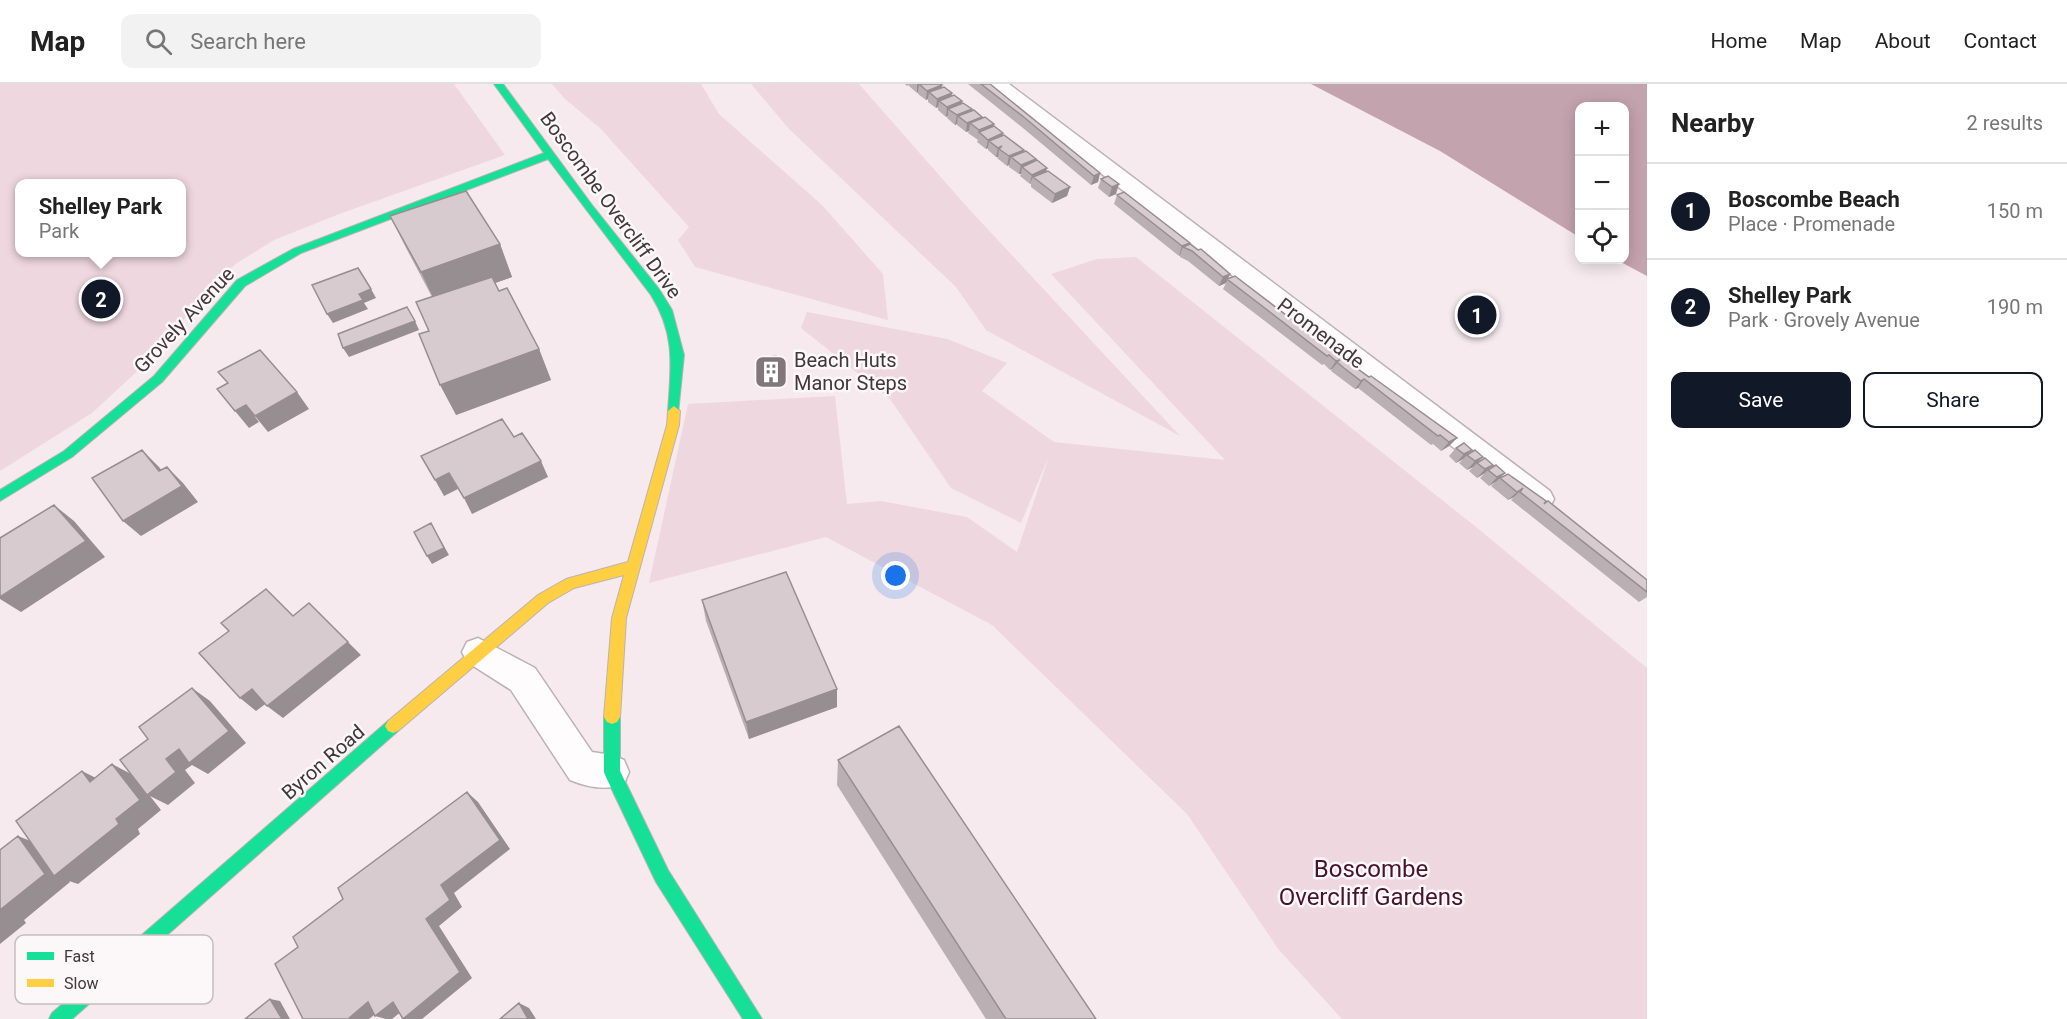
<!DOCTYPE html>
<meta charset="utf-8">
<style>
:root{--surface:#fff;--page:#f2f2f2;--text:#222;--muted:#767676;--line:#e0e0e0;--accent:#111827}
body{margin:0;font-family:Roboto,sans-serif;background:var(--page);color:var(--text)}
.controls{position:absolute;right:18px;top:18px;display:grid;overflow:hidden;border-radius:12px;box-shadow:0 3px 15px #0003}
.controls button{width:54px;height:54px;display:grid;place-items:center;padding:0;border:0;border-bottom:2px solid var(--line);background:var(--surface);color:var(--text);font:30px sans-serif}
.you{position:absolute;left:896px;top:492px;width:21px;height:21px;margin:-15px;border:4px solid #fff;border-radius:50%;background:#1a73e8;box-shadow:0 0 0 9px #1a73e833}
.badge{display:grid;place-items:center;width:39px;height:39px;border-radius:50%;background:var(--accent);color:#fff;font-size:20px;font-weight:700}
.pin{position:absolute;translate:-50% -50%;border:3px solid #fff;box-shadow:0 2px 6px #0006}
.popup{position:absolute;left:15px;top:95px;width:171px;height:78px;box-sizing:border-box;display:grid;place-content:center;border-radius:12px;background:var(--surface);filter:drop-shadow(0 2px 4px #0005);font-size:20px;white-space:nowrap;color:var(--muted)}
.popup b{font-size:22px;color:var(--text)}
.popup::after{content:'';position:absolute;left:50%;top:100%;margin-left:-12px;border:12px solid transparent;border-top-color:var(--surface)}
.list{margin:0;padding:0;list-style:none}
h2{display:flex;justify-content:space-between;align-items:center;height:78px;margin:0;padding:0 24px;font-size:26px}
h2 small{font-size:20px;font-weight:400;color:var(--muted)}
.list li{display:grid;grid-template-columns:39px 1fr auto;gap:18px;align-items:center;box-sizing:border-box;height:96px;padding:0 24px;border-top:2px solid var(--line)}
.list b{display:block;font-size:22px;white-space:nowrap}
.list p{margin:0;font-size:20px;white-space:nowrap;color:var(--muted)}
.list em{font-size:20px;font-style:normal;color:var(--muted)}
.actions{display:flex;gap:12px;padding:18px 24px}
.actions a{flex:1;padding:14px 0;border:2px solid var(--accent);border-radius:12px;text-align:center;font-size:21px;color:var(--accent)}
.actions .main{background:var(--accent);color:#fff}
.icon{flex:none;width:33px;height:33px;fill:none;stroke:currentColor;stroke-width:2;stroke-linecap:round;stroke-linejoin:round}
.map{position:relative;flex:none;width:1647px;height:935px;overflow:hidden}
header{display:flex;align-items:center;gap:36px;box-sizing:border-box;height:84px;padding:0 30px;background:var(--surface);border-bottom:2px solid var(--line)}
header strong{font-size:28px}
nav{display:flex;gap:33px;margin-inline-start:auto;font-size:21px}
.search{width:420px;height:54px;background:var(--page);display:flex;align-items:center;gap:15px;box-sizing:border-box;padding:0 21px;border-radius:12px;color:var(--muted);font-size:22px}
main{display:flex}
aside{flex:1;background:var(--surface)}
.map>svg:first-child{display:block}
.green{fill:#efd7df;fill-rule:evenodd}
.water{fill:#c3a3ae}
.lines{fill:none;stroke-linecap:round;stroke-linejoin:round}
.street-casing{stroke:#bcb2b5;stroke-width:3}
.fast-casing{stroke:#bcb2b5;stroke-width:2}
.slow-casing{stroke:#bcb2b5;stroke-width:2}
.street{fill:#fefcfc;fill-rule:evenodd}
.fast{fill:#16e098;fill-rule:evenodd}
.slow{fill:#ffcf43;fill-rule:evenodd}
.wall{fill:#baafb2}
.shaded-wall{fill:#978e91}
.building{fill:#d8cbcf;stroke:#978e91;stroke-width:1.5}
.labels{text-anchor:middle;stroke-width:5;stroke-linejoin:round;paint-order:stroke}
.street-label{font-size:20px;fill:#42383b;stroke:#fcf7f9}
.poi-label{font-size:20px;fill:#42383b;stroke:#fcf7f9;text-anchor:start}
.near-park-label{font-size:24px;fill:#47142a;stroke:#fcf7f9}
.key{fill:#fcf7f9;stroke:#c4bec0;stroke-width:1.5}
.key-label{font-size:16px;fill:#42383b}
</style>
<header>
<strong>Map</strong>
<div class="search"><svg class="icon" aria-label="search" viewBox="0 0 24 24"><circle cx="10" cy="10" r="6"/><path d="M15 15l6 6"/></svg>Search here</div>
<nav><a>Home</a><a>Map</a><a>About</a><a>Contact</a></nav>
</header>
<main>
<div class="map">
<svg width="1647" height="935" viewBox="0 0 1647 935">
<rect width="100%" height="100%" fill="#f6eaee"/>
<!-- green -->
<path class="green" d="M0,0H454L505,71L342,129L274,156L237,179L221,193L143,282L92,329L0,387ZM20,100H182V168H20Z
M552,0H701L719,30L822,121L883,190L888,236L695,183L678,156L689,143L600,44L565,15Z
M751,0H859L968,124L1180,352L986,246L956,203L789,45Z
M1136,173L1476,443L1647,584V935H1342L1279,866L1187,730L992,541L826,453L649,499L688,320L835,312L847,420L881,417L967,433L1017,468L1049,372L1021,439L951,404L890,315L801,244L807,228L947,255L1007,279L982,307L1054,358L1225,376L1051,190L1097,175Z"/>
<!-- water -->
<path class="water" d="M1311,0H1647V192L1617,176H1624V22H1580L1579,153L1440,67Z"/>
<g class="lines">
<defs>
<path id="street" d="M986,0H1009L1550,407L1554,415L1550,423L1540,427L1530,423Z
M478,554L535,584L592,668L612,671L624,676L629,688L624,700C606,707 587,703 570,696L511,606L467,578L462,568L467,558Z"/>
<path id="fast" d="M494,0H503L592,121L659,205L672,226L684,271L678,330L674,332L668,327C671,282 676,251 651,211L548,75L301,169L245,202L162,298L72,373L0,417V406L64,367L154,292L237,196L293,165L544,69Z
M612,626L617,628L620,633V687L668,786L762,935H743L656,798L606,693L604,688V633L607,628Z
M393,635L398,637L401,642L398,647L72,935H49L52,929L388,637Z"/>
<path id="slow" d="M674,322L680,327L679,341L626,534L620,633L617,638L612,640L607,638L604,633L612,534L624,491L574,504L548,519L398,647L393,649L388,647L385,642L388,637L538,511L566,495L628,478L667,341L668,327Z"/>
</defs>
<!-- street casing -->
<use href="#street" class="street-casing"/>
<!-- fast casing -->
<use href="#fast" class="fast-casing"/>
<!-- slow casing -->
<use href="#slow" class="slow-casing"/>
<!-- street -->
<use href="#street" class="street"/>
<!-- fast -->
<use href="#fast" class="fast"/>
<!-- slow -->
<use href="#slow" class="slow"/>
</g>
<!-- wall -->
<path class="wall" d="M905,0H940L942,1V4L952,12L962,17V19L972,27L982,33V35L994,40L993,43L1003,49V51L1024,68L1036,75L1035,77L1047,87L1070,103L1067,112L1052,119L1031,103V100H1030L1020,92L1021,90H1019L1009,83V81L1007,82L997,74L998,73H996L988,66V64L986,65L977,58L978,56L968,49L969,47L966,48L957,41V40L955,41L947,34L948,32L946,33L938,26V23L936,24L928,18V15L926,16L918,10V8L917,9L909,2V1L907,2Z
M968,0H990L1100,89L1098,98L1091,101L1023,44Z
M1108,92L1116,110L1109,113L1098,104L1101,95Z
M1117,111L1230,190L1228,195L1328,263L1369,293L1457,354L1449,362L1441,367L1433,360L1431,361L1358,304L1355,305L1331,287L1332,285L1330,286L1324,280L1322,281L1223,205L1226,199L1219,202L1188,177L1180,173V171L1179,172L1114,120Z
M390,132L500,160L512,193L495,199L499,207L539,265L551,296L456,331L432,213L406,164Z
M761,274L779,284L780,293L765,295L762,283Z
M1456,364L1472,366L1468,370L1478,378L1493,381L1485,389L1477,394L1469,387L1473,383L1467,386L1459,379L1463,375L1456,379L1449,372Z
M1488,386L1544,420L1647,496V513L1639,518L1511,416L1514,413L1508,416L1491,402L1496,397L1489,402L1480,394Z
M702,516L837,623L749,655L706,537Z
M838,676L1096,935H986L837,701Z"/>
<!-- shaded-wall -->
<path class="shaded-wall" d="M917,0H932H919L918,8L917,9Z
M942,1L941,10L929,8L928,15L926,16L927,7Z
M952,9L951,19L939,17L938,23L936,24L937,15Z
M962,17L961,27L948,25V32L946,33L947,23Z
M972,25L971,35L958,32L957,40L955,41L957,31Z
M982,33L981,42L970,39L969,47L966,48L967,39Z
M994,40L992,50L979,48L977,56L979,46Z
M1003,49L1001,59L989,57L988,64L986,65L988,56Z
M1002,62L999,65L998,73H996L998,64Z
M1024,66L1022,75L1011,73L1009,81L1007,82L1009,72Z
M1036,75L1034,84L1022,83L1021,90H1019L1021,81Z
M1047,84L1045,93H1033L1030,100L1032,91Z
M1100,89L1098,98L1091,101L1094,92Z
M1119,100L1116,110L1109,113L1112,103Z
M1070,103L1067,112L1052,119L1055,110Z
M1190,159L1187,165L1183,163L1180,171L1179,172L1182,162Z
M500,160L512,193L436,220L421,188Z
M1230,190L1226,199L1219,202L1223,193Z
M371,205L376,214L364,219L368,225L333,239L327,230L359,210Z
M415,237L419,246L349,273L343,264Z
M539,265L551,296L456,331L440,301Z
M1340,276L1332,285L1330,286L1336,277Z
M779,284L780,293L765,295L764,286Z
M1364,295L1358,304L1355,305L1361,297Z
M297,308L309,325L268,348L255,332Z
M246,321L259,338L249,344L235,327Z
M1457,354L1449,362L1441,367L1449,358Z
M142,366L159,383L175,403L159,387Z
M1472,366L1463,375L1456,379L1464,370Z
M1483,373L1473,383L1467,386L1475,377Z
M541,377L548,393L472,430L464,414Z
M1493,381L1485,389L1477,394L1485,385Z
M167,383L183,399L198,418L141,452L123,437Z
M449,389L458,405L444,412L435,396Z
M1505,389L1497,397L1489,402L1497,393Z
M1523,404L1514,413L1508,416L1517,408Z
M54,421L74,437L105,473L21,528L0,515V513Z
M431,439L449,471L432,480L427,472Z
M348,558L361,571L283,634L267,622Z
M192,604L210,617L246,659L208,690L192,681L185,686L195,699L168,721L150,712L161,726L138,745L140,750L78,800L69,797L70,798L24,836L26,839L0,860V826L18,752L43,762L116,735L112,680L133,691L166,675Z
M252,605L268,618L256,627L240,614Z
M837,605V623L749,655L746,638Z
M82,687L104,698H90Z
M467,708L478,718L510,765L454,809L462,823L439,842L472,894L422,935H403L426,835L441,801Z
M270,915L280,917L290,935H282Z
M368,918L384,923L369,935H348Z
M393,918L407,923L392,935H386L375,932Z
M519,919L529,924L536,935H528Z"/>
<!-- building -->
<path class="building" d="M919,0H940L942,1L927,7Z
M981,0H990L1100,89L1094,92L1025,34Z
M944,3L952,9L937,15L929,8Z
M954,11L962,17L947,23L939,17Z
M963,19L972,25L957,31L948,25Z
M974,26L982,33L967,39L958,32Z
M985,33L994,40L979,46L970,39Z
M994,42L1003,49L988,56L979,48Z
M1004,51L1024,66L1009,72L999,65L1002,62L998,64L989,57Z
M1026,67L1036,75L1021,81L1011,73Z
M1037,76L1047,84L1032,91L1022,83Z
M1048,87L1070,103L1055,110L1033,93Z
M1108,92L1119,100L1112,103L1101,95Z
M466,107L500,160L421,188L390,132Z
M1124,108L1190,159L1182,162L1117,111Z
M1190,160L1198,166L1201,165L1230,190L1223,193L1192,167L1183,163Z
M358,184L371,205L359,210L363,216L327,230L312,201Z
M1235,192L1328,263L1369,293L1371,292L1457,354L1449,358L1440,351L1438,352L1364,295L1361,297L1344,284L1337,278L1340,276L1336,277L1329,271L1327,272L1227,195Z
M492,193L499,207L507,204L539,265L440,301L419,250L429,247L416,218Z
M407,223L415,237L343,264L338,250Z
M260,266L297,308L255,332L246,321L235,327L217,305L228,299L218,288Z
M776,272L779,284L764,286L761,274Z
M502,335L514,353L522,349L541,377L464,414L449,389L435,396L421,372Z
M1464,359L1472,366L1464,370L1456,364Z
M142,366L159,387L167,383L182,402L123,437L92,394Z
M1475,366L1483,373L1475,377L1467,371Z
M1485,374L1493,381L1485,385L1477,379Z
M1496,381L1505,389L1497,393L1488,386Z
M1508,390L1546,417L1544,420L1548,417L1647,496V508L1520,408L1523,404L1517,408L1500,394Z
M54,421L86,457L0,513V454Z
M431,439L444,464L427,472L414,448Z
M786,488L837,605L746,638L702,516Z
M266,505L293,532L309,519L348,558L267,622L252,605L240,614L199,569L229,547L221,539Z
M192,604L229,647L189,679L179,665L166,675L176,688L147,711L120,676L148,655L139,643Z
M899,642L1096,935H1006L838,676Z
M112,680L140,716L116,735L119,740L54,792L16,737L82,687L90,698Z
M467,708L500,756L441,801L450,816L426,835L460,888L403,935L393,918L375,932L368,918L348,935H303L275,880L298,863L293,853L343,815L338,804Z
M18,752L45,790L0,826V766Z
M270,915L282,935H245Z
M519,919L528,935H500Z"/>
<!-- icons -->
<defs>
<symbol id="building-square" viewBox="-11 -11 22 22"><rect x="-9" y="-9" width="18" height="18" rx="4" fill="#81767a" stroke="#fcf7f9"/><path d="M-4-6H4V6H1V3H-1V6H-4ZM-2.5-4.3h1.7v1.8h-1.7ZM.8-4.3h1.7v1.8H.8ZM-2.5-1h1.7V.8h-1.7ZM.8-1h1.7V.8H.8Z" fill="#fff"/></symbol>
</defs>
<g fill-rule="evenodd">
<use href="#building-square" x="752" y="269" width="38" height="38"/>
</g>
<g class="labels">
<!-- street labels -->
<g class="street-label">
<text transform="translate(611 121) rotate(54)" y="7">Boscombe Overcliff Drive</text>
<text transform="translate(184 236) rotate(-47)" y="7">Grovely Avenue</text>
<text transform="translate(1321 249) rotate(37)" y="7">Promenade</text>
<text transform="translate(323 678) rotate(-41)" y="7">Byron Road</text>
</g>
<!-- poi labels -->
<g class="poi-label">
<text x="794" y="283">Beach Huts<tspan x="794" dy="23">Manor Steps</tspan></text>
</g>
<!-- near-park labels -->
<g class="near-park-label">
<text x="1371" y="793">Boscombe<tspan x="1371" dy="28">Overcliff Gardens</tspan></text>
</g>
</g>
<!-- legend -->
<rect x="15" y="851" width="198" height="69" rx="9" class="key"/>
<rect x="27" y="868" width="27" height="8" fill="#16e098"/>
<rect x="27" y="895" width="27" height="8" fill="#ffcf43"/>
<g class="key-label">
<text x="64" y="878">Fast</text>
<text x="64" y="905">Slow</text>
</g>
</svg>
<div class="controls">
<button>+</button>
<button>−</button>
<button><svg class="icon" aria-label="locate" viewBox="0 0 24 24"><circle cx="12" cy="12" r="6"/><path d="M12 2v4M12 18v4M2 12h4M18 12h4"/></svg></button>
</div>
<div class="you"></div>
<div class="pin badge" style="left:1477px;top:231px">1</div>
<div class="pin badge" style="left:101px;top:215px">2</div>
<div class="popup"><b>Shelley Park</b>Park</div>
</div>
<aside>
<h2>Nearby<small>2 results</small></h2>
<ul class="list">
<li><span class="badge">1</span><div><b>Boscombe Beach</b><p>Place · Promenade</p></div><em>150 m</em></li>
<li><span class="badge">2</span><div><b>Shelley Park</b><p>Park · Grovely Avenue</p></div><em>190 m</em></li>
</ul>
<div class="actions"><a class="main">Save</a><a>Share</a></div>
</aside>
</main>
